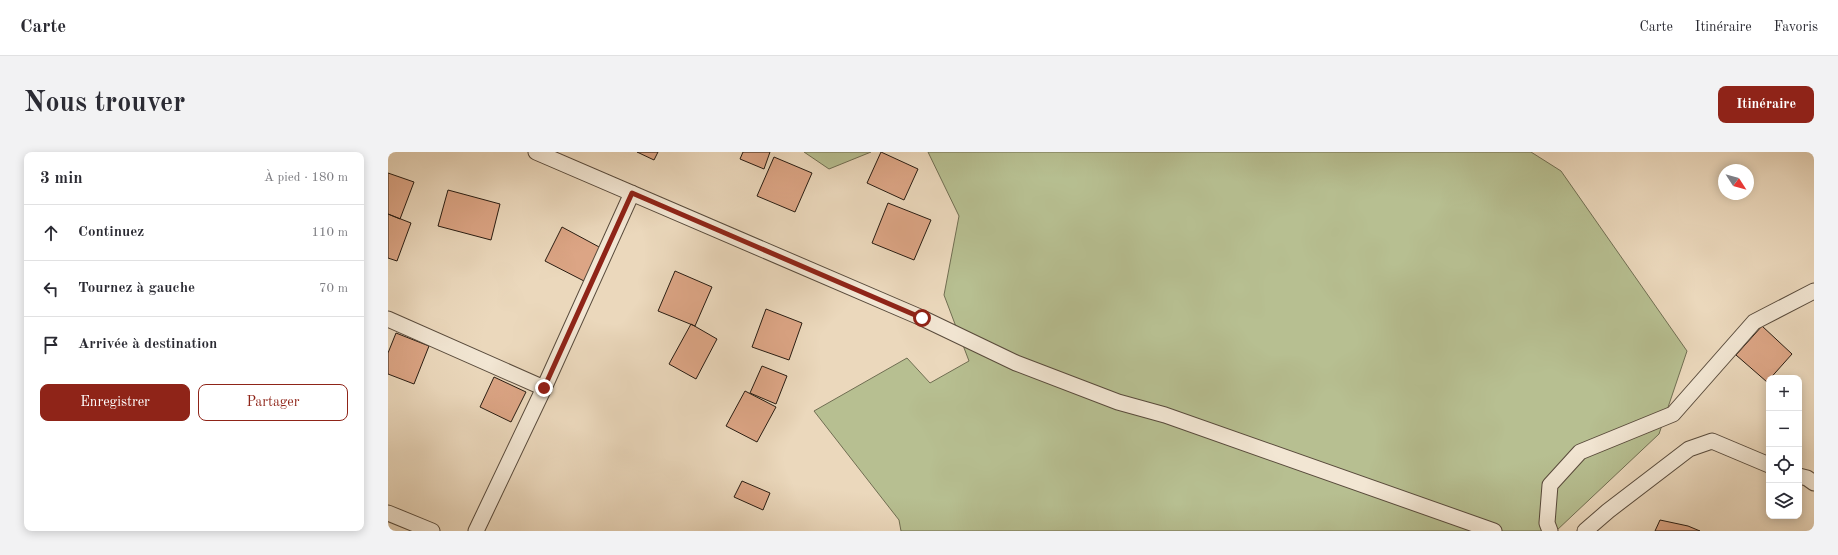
<!DOCTYPE html>
<html lang="fr">
<meta charset="utf-8">
<style>
:root{--surface:#fff;--page:#f2f2f3;--text:#2b2b33;--muted:#7c7c81;--line:#e1e1e2;--accent:#8f2418}
body{margin:0;font-family:"Old Standard TT",serif;background:var(--page);color:var(--text)}
.controls{position:absolute;right:12px;bottom:12px;display:grid;overflow:hidden;border-radius:8px;box-shadow:0 2px 10px #0003}
.controls button{width:36px;height:36px;display:grid;place-items:center;padding:0;border:0;border-bottom:1px solid var(--line);background:var(--surface);color:var(--text);font:20px sans-serif}
.compass{position:absolute;left:1330px;top:12px;width:36px;height:36px;border-radius:50%;background:var(--surface);box-shadow:0 2px 10px #0003;rotate:126deg}
.stop{position:absolute;width:12px;height:12px;margin:-9px;border:3px solid #8f2418;border-radius:50%;background:#fff}
.stop.end{background:#8f2418;border-color:#fff;box-shadow:0 1px 4px #0008}
.list{margin:0;padding:0;list-style:none}
h2{display:flex;justify-content:space-between;align-items:center;height:52px;margin:0;padding:0 16px;font-size:17px}
h2 small{font-size:13px;font-weight:400;color:var(--muted)}
.list li{display:grid;grid-template-columns:26px 1fr auto;gap:12px;align-items:center;box-sizing:border-box;height:56px;padding:0 16px;border-top:1px solid var(--line)}
.list b{display:block;font-size:15px;white-space:nowrap}
.list em{font-size:13px;font-style:normal;color:var(--muted)}
.actions{display:flex;gap:8px;padding:12px 16px}
.actions a{flex:1;padding:9px 0;border:1px solid var(--accent);border-radius:8px;text-align:center;font-size:14px;color:var(--accent)}
.actions .main{background:var(--accent);color:#fff}
.icon{flex:none;width:22px;height:22px;fill:none;stroke:currentColor;stroke-width:2;stroke-linecap:round;stroke-linejoin:round}
.map{position:relative;flex:none;width:1426px;height:379px;overflow:hidden;border-radius:8px}
header{display:flex;align-items:center;gap:24px;box-sizing:border-box;height:56px;padding:0 20px;background:var(--surface);border-bottom:1px solid var(--line)}
header strong{font-size:19px}
nav{display:flex;gap:22px;margin-inline-start:auto;font-size:14px}
.intro{display:flex;align-items:center;justify-content:space-between;box-sizing:border-box;height:96px;padding:0 24px}
h1{margin:0;font-size:28px}
.button{padding:10px 18px;border-radius:8px;background:var(--accent);color:#fff;font-size:14px;font-weight:700}
main{display:flex;gap:24px;padding:0 24px}
aside{flex:1;background:var(--surface);border-radius:8px;box-shadow:0 2px 10px #0003}
.map>svg:first-child{display:block}
.green{fill:#b7bf91;stroke:#706e52}
.building{fill:#dca585;stroke:#281c12}
.lines{fill:none;stroke-linecap:round;stroke-linejoin:round}
.street-casing{stroke:#594b3c;stroke-width:17}
.street{stroke:#f2e6d3;stroke-width:15}
.route{stroke:#8f2418;stroke-width:5}
</style>
<header>
<strong>Carte</strong>
<nav><a>Carte</a><a>Itinéraire</a><a>Favoris</a></nav>
</header>
<div class="intro"><h1>Nous trouver</h1><a class="button">Itinéraire</a></div>
<main>
<aside>
<h2>3 min<small>À pied · 180 m</small></h2>
<ul class="list">
<li><svg class="icon" aria-label="ahead" viewBox="0 0 24 24"><path d="M12 20V5M6 11l6-6 6 6"/></svg><div><b>Continuez</b></div><em>110 m</em></li>
<li><svg class="icon" aria-label="left" viewBox="0 0 24 24"><path d="M17 20v-9H6M10 6l-5 5 5 5"/></svg><div><b>Tournez à gauche</b></div><em>70 m</em></li>
<li><svg class="icon" aria-label="arrive" viewBox="0 0 24 24"><path d="M6 21V4h12l-3 4 3 4H6"/></svg><div><b>Arrivée à destination</b></div></li>
</ul>
<div class="actions"><a class="main">Enregistrer</a><a>Partager</a></div>
</aside>
<div class="map">
<svg width="1426" height="379" viewBox="0 0 1426 379">
<rect width="100%" height="100%" fill="#ebd8bc"/>
<filter id="stains"><feTurbulence type="fractalNoise" baseFrequency=".005" numOctaves="4"/><feColorMatrix values="0 0 0 0 .2 0 0 0 0 .09 0 0 0 0 .02 0 0 0 .5 -.17"/></filter>
<radialGradient id="worn" r=".72"><stop offset=".6" stop-color="#630" stop-opacity="0"/><stop offset="1" stop-color="#630" stop-opacity=".3"/></radialGradient>
<!-- green -->
<path class="green" d="M416,0H483L441,17Z
M540,0H1143L1173,19L1299,199L1271,282L1168,379H513L511,368L426,259L519,206L542,231L581,209L556,143L571,64Z"/>
<!-- building -->
<path class="building" d="M249,0H270L266,8Z
M355,0H382L376,17L352,7Z
M493,0L530,17L516,48L479,31Z
M386,5L424,21L407,60L369,44Z
M0,21L26,30L12,67L0,62Z
M60,38L112,52L103,88L50,74Z
M500,51L543,68L526,108L484,91Z
M0,62L23,71L9,109L0,106Z
M174,75L213,96L196,129L157,109Z
M287,119L324,135L307,174L270,159Z
M378,157L414,171L401,208L364,195Z
M303,172L329,187L308,227L281,212Z
M1374,174L1404,202L1379,230L1348,203Z
M8,181L41,194L26,232L0,222V201Z
M374,214L399,224L388,252L362,241Z
M106,225L138,240L123,270L92,255Z
M357,239L388,255L369,290L338,274Z
M354,329L382,341L375,358L346,345Z
M1272,368L1300,374L1312,379H1267Z"/>
<g class="lines">
<defs>
<path id="street" d="M148,0L534,166L628,211L730,250L777,263L1106,379
M0,167L156,236
M1411,324L1419,326L1426,331
M0,361L44,379
M88,379L156,236L244,41
M1162,379L1159,371L1162,333L1192,300L1285,262L1366,170L1426,139
M1197,379L1220,359L1301,297L1324,289L1381,313"/>
</defs>
<!-- street casing -->
<use href="#street" class="street-casing"/>
<!-- street -->
<use href="#street" class="street"/>
</g>
<g class="lines">
<!-- route -->
<path class="route" d="M156,236L244,41L534,166"/>
</g>
<rect width="100%" height="100%" filter="url(#stains)"/>
<rect width="100%" height="100%" fill="url(#worn)"/>
</svg>
<div class="controls">
<button>+</button>
<button>−</button>
<button><svg class="icon" aria-label="locate" viewBox="0 0 24 24"><circle cx="12" cy="12" r="6"/><path d="M12 2v4M12 18v4M2 12h4M18 12h4"/></svg></button>
<button><svg class="icon" aria-label="layers" viewBox="0 0 24 24"><path d="M12 4l9 5-9 5-9-5zM3 14l9 5 9-5"/></svg></button>
</div>
<svg class="compass" viewBox="-18 -18 36 36"><path d="M0-13l5 13h-10z" fill="#e53935"/><path d="M0 13l5-13h-10z" fill="#7c7c81"/></svg>
<div class="stop" style="left:534px;top:166px"></div>
<div class="stop end" style="left:156px;top:236px"></div>
</div>
</main>
